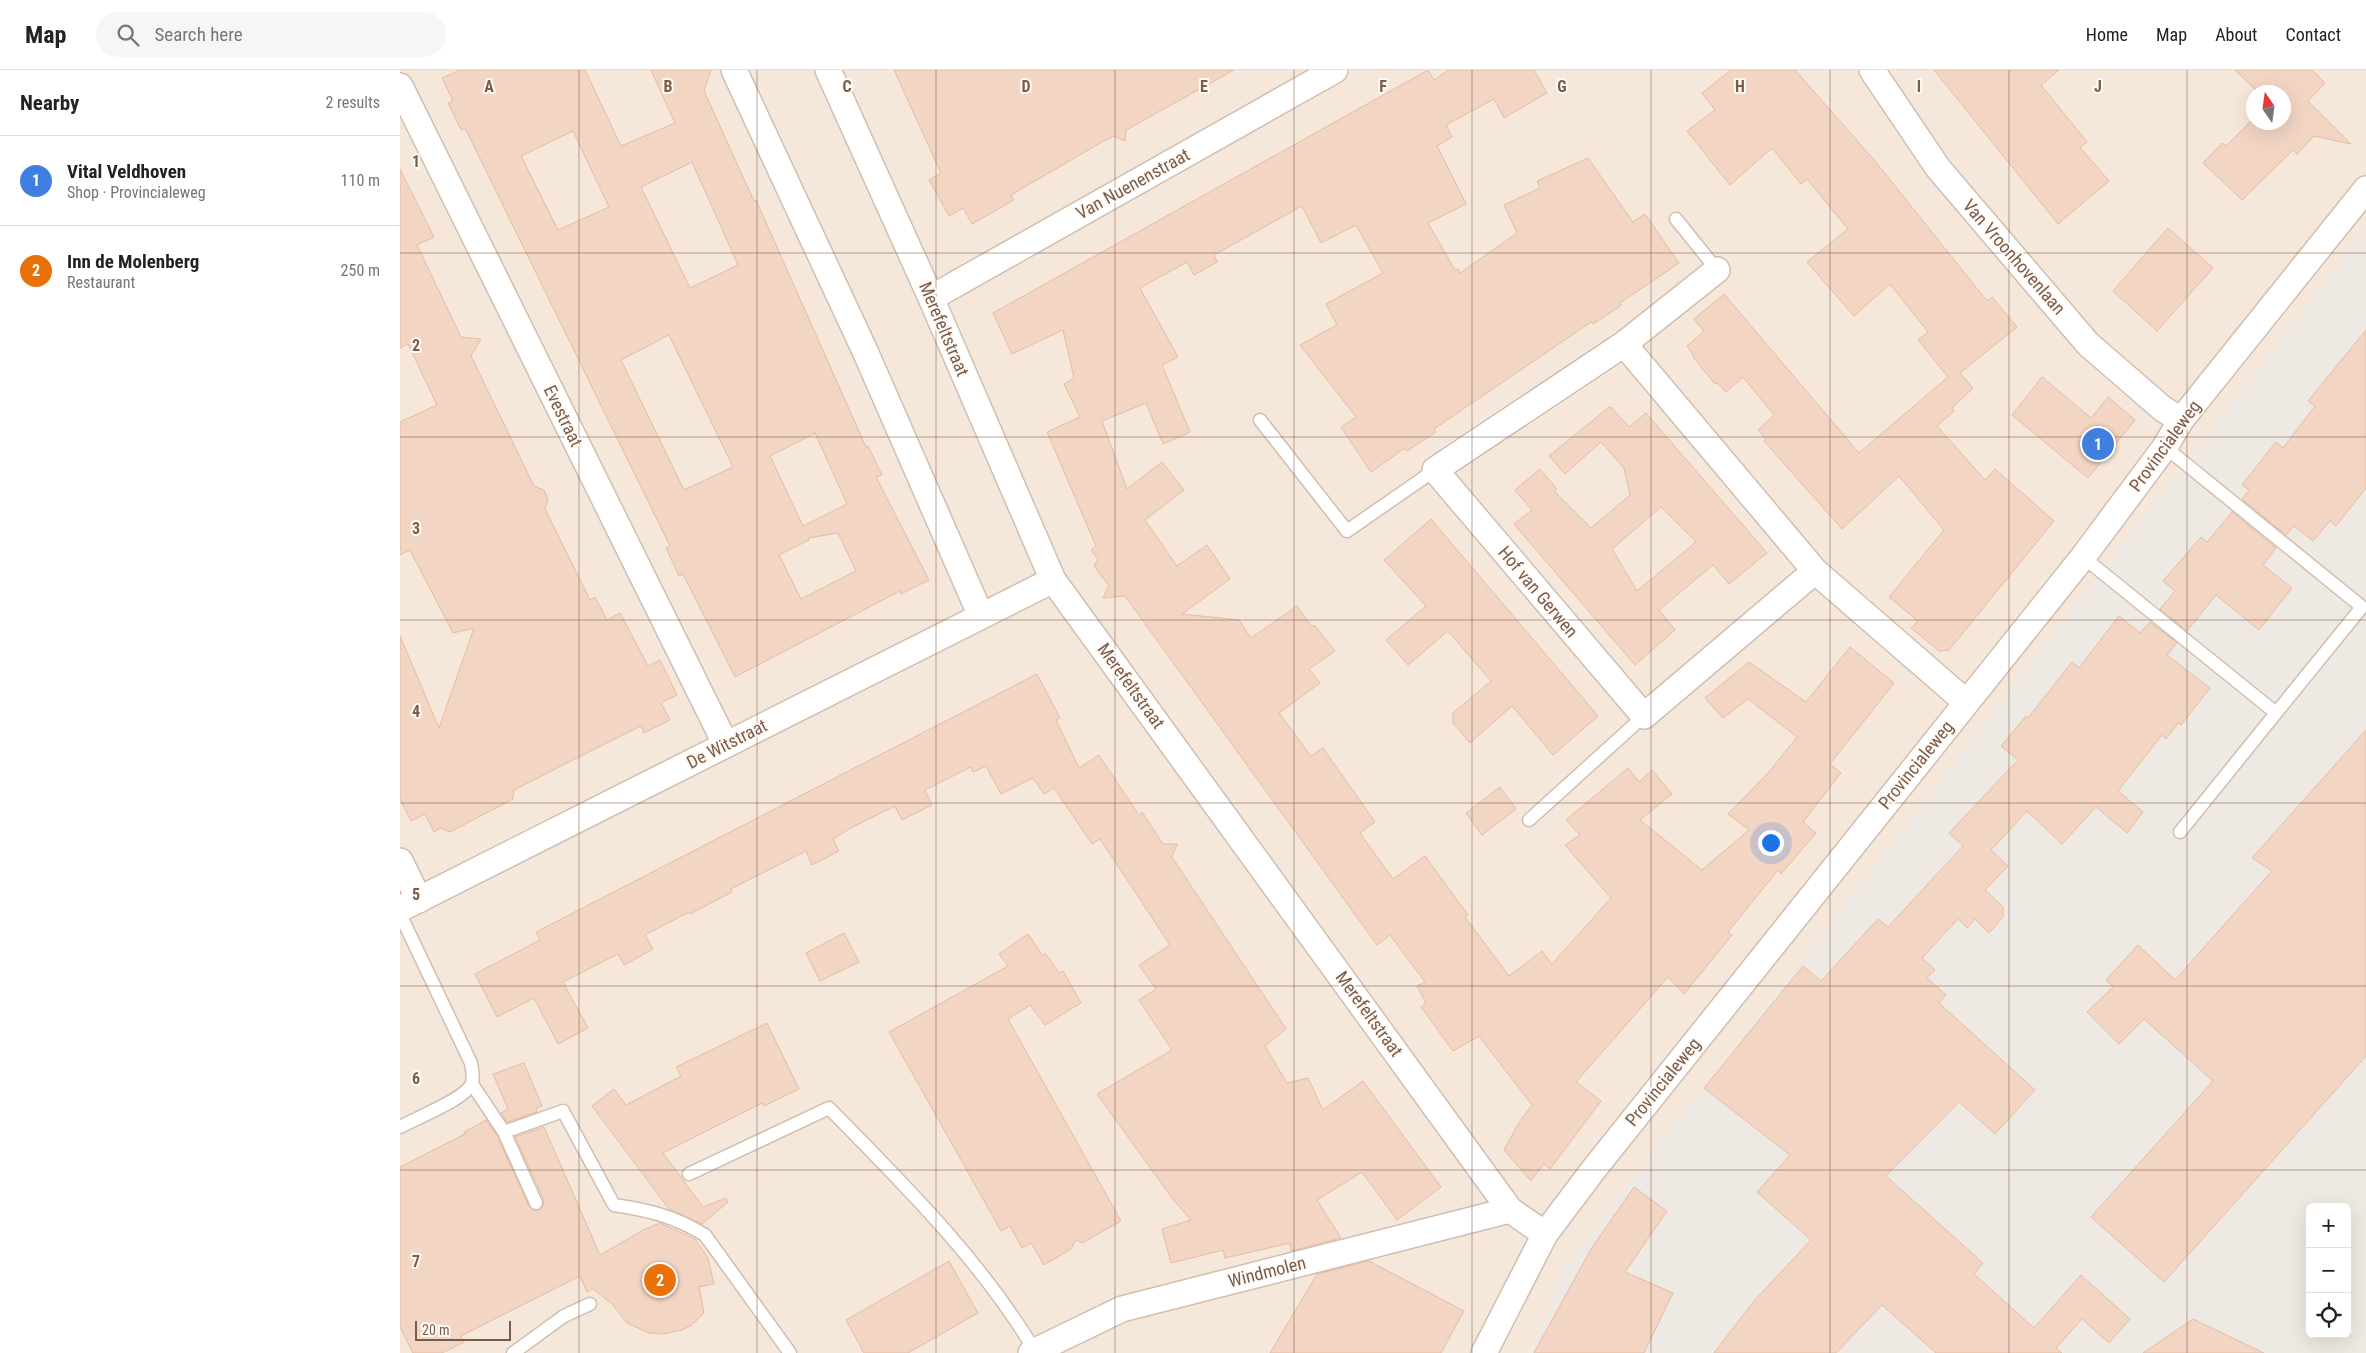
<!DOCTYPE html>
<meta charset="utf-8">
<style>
:root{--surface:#fff;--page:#f6f6f6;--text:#222;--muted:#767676;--line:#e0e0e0;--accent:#0f766e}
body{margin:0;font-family:"Roboto Condensed",sans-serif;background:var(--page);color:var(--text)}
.controls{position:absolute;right:15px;bottom:15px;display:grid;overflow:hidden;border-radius:8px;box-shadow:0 5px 20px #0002}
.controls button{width:45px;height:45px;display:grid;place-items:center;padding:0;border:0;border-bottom:1px solid var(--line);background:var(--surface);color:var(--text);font:25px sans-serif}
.compass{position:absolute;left:1846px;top:15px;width:45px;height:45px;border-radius:50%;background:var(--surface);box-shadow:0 5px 20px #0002;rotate:347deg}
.scale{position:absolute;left:15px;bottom:12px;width:96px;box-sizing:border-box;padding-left:5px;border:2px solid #7a5c4d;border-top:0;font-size:14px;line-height:18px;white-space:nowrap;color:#7a5c4d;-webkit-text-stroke:4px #fffaf3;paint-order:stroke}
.you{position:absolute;left:1370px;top:772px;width:18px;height:18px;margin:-12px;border:4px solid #fff;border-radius:50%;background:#1a73e8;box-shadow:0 0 0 8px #1a73e833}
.badge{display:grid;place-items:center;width:32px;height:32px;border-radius:50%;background:var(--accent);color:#fff;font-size:16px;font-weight:700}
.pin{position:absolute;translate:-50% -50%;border:2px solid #fff;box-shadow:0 1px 5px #0006}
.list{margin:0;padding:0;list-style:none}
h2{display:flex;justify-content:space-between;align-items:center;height:65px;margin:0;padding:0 20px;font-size:21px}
h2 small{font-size:16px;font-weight:400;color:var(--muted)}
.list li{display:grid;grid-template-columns:32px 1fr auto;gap:15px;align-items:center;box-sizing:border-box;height:90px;padding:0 20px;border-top:1px solid var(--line)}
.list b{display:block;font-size:19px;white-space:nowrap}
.list p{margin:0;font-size:16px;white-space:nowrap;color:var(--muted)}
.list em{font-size:16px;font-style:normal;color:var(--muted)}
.icon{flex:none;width:28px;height:28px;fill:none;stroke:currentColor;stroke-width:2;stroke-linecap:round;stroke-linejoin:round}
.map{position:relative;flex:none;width:1966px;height:1283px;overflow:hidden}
header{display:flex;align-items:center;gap:30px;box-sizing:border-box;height:70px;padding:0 25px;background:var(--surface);border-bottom:1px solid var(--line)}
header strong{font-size:24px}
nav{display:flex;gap:28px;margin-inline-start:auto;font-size:18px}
.search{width:350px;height:45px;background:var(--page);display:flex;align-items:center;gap:12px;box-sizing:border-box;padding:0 18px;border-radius:28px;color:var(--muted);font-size:19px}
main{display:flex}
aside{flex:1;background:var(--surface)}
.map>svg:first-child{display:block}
.residential{fill:#f5e8da;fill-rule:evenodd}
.industrial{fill:#efe9e4;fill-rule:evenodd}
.building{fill:#f3d5c3;stroke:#e6bba3;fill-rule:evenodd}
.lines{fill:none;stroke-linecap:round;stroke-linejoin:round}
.lane-casing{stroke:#d1beb0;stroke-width:15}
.street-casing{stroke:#d1beb0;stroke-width:28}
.lane{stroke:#fff;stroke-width:12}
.street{stroke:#fff;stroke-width:25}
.grid{fill:none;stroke:#7a5c4d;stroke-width:1;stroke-opacity:0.55}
.labels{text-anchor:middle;stroke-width:4;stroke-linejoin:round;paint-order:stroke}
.street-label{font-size:18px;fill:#7a5c4d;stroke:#fffaf3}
.grid-label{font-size:16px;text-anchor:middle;font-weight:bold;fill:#7a5c4d;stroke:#fffaf3;stroke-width:4;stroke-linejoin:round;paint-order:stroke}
</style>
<header>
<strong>Map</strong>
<div class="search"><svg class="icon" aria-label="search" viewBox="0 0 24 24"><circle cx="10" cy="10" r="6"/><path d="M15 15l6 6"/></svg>Search here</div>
<nav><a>Home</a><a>Map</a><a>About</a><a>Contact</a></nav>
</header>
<main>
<aside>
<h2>Nearby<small>2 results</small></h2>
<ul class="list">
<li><span class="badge" style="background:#3f7fe0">1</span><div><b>Vital Veldhoven</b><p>Shop · Provincialeweg</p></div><em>110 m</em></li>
<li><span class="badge" style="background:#e8710a">2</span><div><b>Inn de Molenberg</b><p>Restaurant</p></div><em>250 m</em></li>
</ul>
</aside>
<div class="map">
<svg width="1966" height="1283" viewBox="0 0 1966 1283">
<rect width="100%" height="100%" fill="#fdf6ec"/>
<!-- residential -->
<path class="residential" d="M0,0H1966V160L1165,1197L1130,1283H0ZM1854,22H1884V52H1854Z"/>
<!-- industrial -->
<path class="industrial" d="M1966,160V1283H1130L1165,1197ZM1910,1137H1947V1264H1910Z"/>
<!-- building -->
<path class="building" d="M60,0H185L221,76L275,53L251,0H311L304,21L354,131L356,130L466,377L468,376L482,405L476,407L529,510L501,524L500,521L335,607L283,504L279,506L266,478L270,476L214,362L65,58L61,60L48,33L53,31L42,8ZM173,61L209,137L158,160L121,86ZM292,92L338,195L290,218L241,117ZM269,265L333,397L284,420L221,290ZM415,363L447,434L403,456L370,386ZM438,463L456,501L401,529L379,485L409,470L408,468Z
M494,0H834L726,60L725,71L714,66L702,72L611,125L614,130L572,154L563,138L549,146L529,110L541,103Z
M1028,0L1034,10L1048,0H1134L1147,23L1104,48L1094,29L1046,55L1052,67L1037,76L1066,134L1028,153L1055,200L1058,199L1060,203L1117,163L1104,135L1140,118L1137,111L1188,88L1233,152L1245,144L1279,193L1220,233L1222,235L1193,254L1191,252L1034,359L1036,362L1007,381L1005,378L971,402L941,357L956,347L900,275L937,255L926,234L983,203L956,155L921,173L902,136L814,185L817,192L794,205L787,192L740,218L778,287L762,295L790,362L763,374L746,333L702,351L727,419L762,392L784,420L745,450L777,496L807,475L830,509L782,544L839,550L851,568L897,536L912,557L914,555L935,581L909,599L920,613L879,643L911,686L923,678L975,752L960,763L993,809L1025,786L1068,845L1065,847L1109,906L1142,881L1152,894L1211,828L1165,775L1180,765L1166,750L1228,698L1239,712L1252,700L1272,724L1240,750L1302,800L1349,760L1328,744L1369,702L1397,667L1348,629L1323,648L1305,628L1349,592L1406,632L1450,577L1494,613L1430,694L1441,703L1403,752L1416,763L1381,804L1378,800L1328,862L1332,865L1284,924L1268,907L1176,1012L1201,1031L1150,1099L1144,1094L1131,1111L1104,1080L1118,1054L1132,1035L1079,966L1053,981L1021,937L1026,933L1017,916L1025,912L990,865L977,875L725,526L703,528L709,516L694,496L698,489L691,480L696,476L647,362L680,347L664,314L674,308L663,260L612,284L593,243Z
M1331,0H1395L1475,91L1587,231L1592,227L1617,257L1560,303L1573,318L1552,338L1554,341L1537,356L1585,410L1595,399L1654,451L1549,580L1539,581L1511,558L1518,551L1489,527L1544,460L1499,406L1442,459L1364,371L1366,369L1358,360L1374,345L1343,307L1326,322L1317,313L1315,314L1293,287L1294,286L1287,276L1304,261L1294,249L1324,224L1459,383L1548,307L1518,270L1528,262L1490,214L1454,246L1407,192L1448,159L1407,109L1401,114L1372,78L1330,115L1287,61L1315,40L1302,23Z
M1534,0H1659L1641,15L1687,72L1680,77L1709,111L1658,154Z
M1835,0H1912L1925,13L1908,31L1951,74L1914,66L1897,84L1893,80L1842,130L1803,93L1822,73L1826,76L1854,48V52H1884V22H1858Z
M0,99L34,167L17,175L61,267L81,269L71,286L134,416L144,420L148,430L145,439L190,530L195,527L207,550L220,543L248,596L260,590L277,625L261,633L270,650L244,663L241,656L163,695L114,720L113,729L50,762L41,758L34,762L25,744L11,751L0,729V566L39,658L74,558L53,563L10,480L0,485V352L37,335L8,274L0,278Z
M1768,158L1813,198L1757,261L1713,221Z
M1966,260V418L1936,456L1930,451L1913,471L1894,456L1886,465L1842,429L1849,420L1842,415L1876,372L1883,378L1915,336L1908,331Z
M1642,307L1691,348L1708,327L1735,350L1688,408L1612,345Z
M1209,337L1212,338L1229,357L1246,343L1367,483L1329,514L1313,495L1259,540L1275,560L1235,595L1114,454L1132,440L1115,420L1140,399L1157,419L1154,421L1191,458L1230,425L1224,398L1201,372L1165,404L1149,386ZM1261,437L1296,472L1237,521L1212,479Z
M1832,442L1876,478L1863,495L1892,518L1859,560L1816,525L1787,561L1760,539L1775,521L1763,511L1801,467L1807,472Z
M1031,449L1198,646L1153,685L1112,636L1070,673L1053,653V643L1091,611L1048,561L1008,595L986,570L1026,536L984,490Z
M1719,546L1740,563L1750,552L1777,573L1767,585L1810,618L1781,655L1778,653L1766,669L1762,665L1718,721L1743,742L1727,763L1696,737L1662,774L1627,741L1591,780L1608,796L1585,820L1603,837V847L1589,863L1575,849L1567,858L1558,849L1522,888L1535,900L1527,908L1546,925L1539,933L1635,1020L1595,1064L1559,1032L1486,1106L1583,1193L1574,1204L1634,1258L1681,1205L1730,1249L1709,1273L1682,1249L1656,1278L1662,1283H1536L1482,1235L1436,1283H1314L1354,1231L1411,1170L1357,1122L1390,1085L1304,1018L1403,896L1421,911L1478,849L1488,857L1563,776L1549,763L1618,690L1601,676L1626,646L1628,648L1672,592L1679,598Z
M637,604L660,648L656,650L679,698L699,685L739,745L742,742L763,774H777L772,787L886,959L865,976L887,1013L908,1008L923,1040L963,1011L1041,1117L997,1150L962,1102L917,1130L941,1168L891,1181L890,1173L825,1188L823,1180L771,1193L762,1159L791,1150L772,1128L697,1024L772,980L739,930L756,919L739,895L770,875L700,769L692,774L654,718L644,724L633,708L601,724L586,696L573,702L571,697L525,720L532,735L502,750L495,736L451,758L433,769L439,781L412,795L406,781L331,819L332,822L290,844L289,842L245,865L253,879L224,895L218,884L163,912L188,958L158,974L134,928L97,947L75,904L140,870L136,862Z
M1966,660V986L1764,1212L1691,1147L1813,1011L1744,949L1719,974L1687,942L1713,917L1706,910L1738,875L1775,910L1872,801L1852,788Z
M1100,717L1116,739L1082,765L1066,743Z
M444,863L459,892L420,911L406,883Z
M628,864L643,886L645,883L659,903L663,901L681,933L645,955L630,935L608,949L721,1151L682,1173L676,1170L671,1179L644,1195L631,1173L622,1178L610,1156L601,1161L489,962L608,896L599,884Z
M367,953L399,1019L364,1036L362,1033L263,1083L303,1137L326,1128L328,1132L302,1154L269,1139L192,1036L214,1019L226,1035L281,1006L276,997Z
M124,993L142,1036L136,1038L137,1042L107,1052L101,1043L108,1039L93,1004Z
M86,1050L97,1066L129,1136L136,1141L142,1138L144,1130L115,1067L144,1057L200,1185L245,1159L260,1153L295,1169L308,1188L314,1214L299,1217L304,1243L292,1255L282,1260L263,1264L249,1263L227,1253L212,1234L193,1219L187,1222L180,1206L61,1266L64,1272L42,1283H13L0,1257V1097L65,1064L64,1062Z
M1234,1117L1267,1141L1225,1202L1273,1223L1244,1283H1134L1191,1179Z
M549,1191L578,1243L508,1283H464L446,1250Z
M969,1191L1064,1241L1041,1283H870L917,1204Z
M1793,1249L1864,1283H1743Z"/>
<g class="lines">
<defs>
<path id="lane" d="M1276,149L1317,200
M860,350L947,461L1035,400
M1683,487L1876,643L1962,537L1765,377
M1129,750L1244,646
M1780,762L1876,643
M0,844L71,993C72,1000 74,1006 72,1013C66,1029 16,1048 0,1057
M72,1014L104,1062L136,1133
M104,1062L163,1041L214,1135C248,1140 274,1146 305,1165L390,1283
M289,1104L429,1038C504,1115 580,1189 635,1281
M113,1283L164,1246L190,1234"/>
<path id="street" d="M334,0L465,281L581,546
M428,0L531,228L653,510L1110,1140L1145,1164
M1472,0L1538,98L1688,274L1763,339L1781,350
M0,16L326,675
M1317,200L1224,274L1415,501L1566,632
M531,228L935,0
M1224,274L1035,400L1244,646L1415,501
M0,791L19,830
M0,839L653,510
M631,1283L722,1239L1110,1140
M1084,1283L1145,1164L1194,1099L1683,487L1765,377L1781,350L1966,119"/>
</defs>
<!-- lane casing -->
<use href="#lane" class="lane-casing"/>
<!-- street casing -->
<use href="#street" class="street-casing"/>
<!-- lane -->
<use href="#lane" class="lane"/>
<!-- street -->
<use href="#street" class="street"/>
</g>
<!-- grid -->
<path class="grid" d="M179,0V1283M357,0V1283M536,0V1283M715,0V1283M894,0V1283M1072,0V1283M1251,0V1283M1430,0V1283M1609,0V1283M1787,0V1283M0,183H1966M0,367H1966M0,550H1966M0,733H1966M0,916H1966M0,1100H1966"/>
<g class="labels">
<!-- street labels -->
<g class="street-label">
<text transform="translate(733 114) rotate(-29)" y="6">Van Nuenenstraat</text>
<text transform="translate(1614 187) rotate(49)" y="6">Van Vroonhovenlaan</text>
<text transform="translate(544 259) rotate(67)" y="6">Merefeltstraat</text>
<text transform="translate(163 346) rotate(64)" y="6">Evestraat</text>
<text transform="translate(1765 376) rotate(-54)" y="6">Provincialeweg</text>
<text transform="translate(1138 522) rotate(50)" y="6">Hof van Gerwen</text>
<text transform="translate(731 616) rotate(54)" y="6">Merefeltstraat</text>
<text transform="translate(327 674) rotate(-27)" y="6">De Witstraat</text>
<text transform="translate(1516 695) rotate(-51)" y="6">Provincialeweg</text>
<text transform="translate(969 944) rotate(54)" y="6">Merefeltstraat</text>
<text transform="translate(1263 1012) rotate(-51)" y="6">Provincialeweg</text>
<text transform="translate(867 1202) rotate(-14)" y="6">Windmolen</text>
</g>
</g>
<g class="grid-label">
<text x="89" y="22">A</text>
<text x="268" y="22">B</text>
<text x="447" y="22">C</text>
<text x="626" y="22">D</text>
<text x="804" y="22">E</text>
<text x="983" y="22">F</text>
<text x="1162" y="22">G</text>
<text x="1340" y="22">H</text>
<text x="1519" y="22">I</text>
<text x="1698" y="22">J</text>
<text x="16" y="97">1</text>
<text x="16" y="281">2</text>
<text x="16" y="464">3</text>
<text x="16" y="647">4</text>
<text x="16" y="830">5</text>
<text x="16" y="1014">6</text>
<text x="16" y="1197">7</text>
</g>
</svg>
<div class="controls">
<button>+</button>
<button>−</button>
<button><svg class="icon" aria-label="locate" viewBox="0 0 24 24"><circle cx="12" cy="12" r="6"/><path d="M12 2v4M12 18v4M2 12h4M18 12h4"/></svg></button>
</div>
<svg class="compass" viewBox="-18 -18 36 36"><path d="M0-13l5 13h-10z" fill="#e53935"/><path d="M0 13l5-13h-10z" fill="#767676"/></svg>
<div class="scale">20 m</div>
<div class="you"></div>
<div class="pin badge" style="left:1698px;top:374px;background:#3f7fe0">1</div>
<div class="pin badge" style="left:260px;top:1210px;background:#e8710a">2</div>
</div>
</main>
